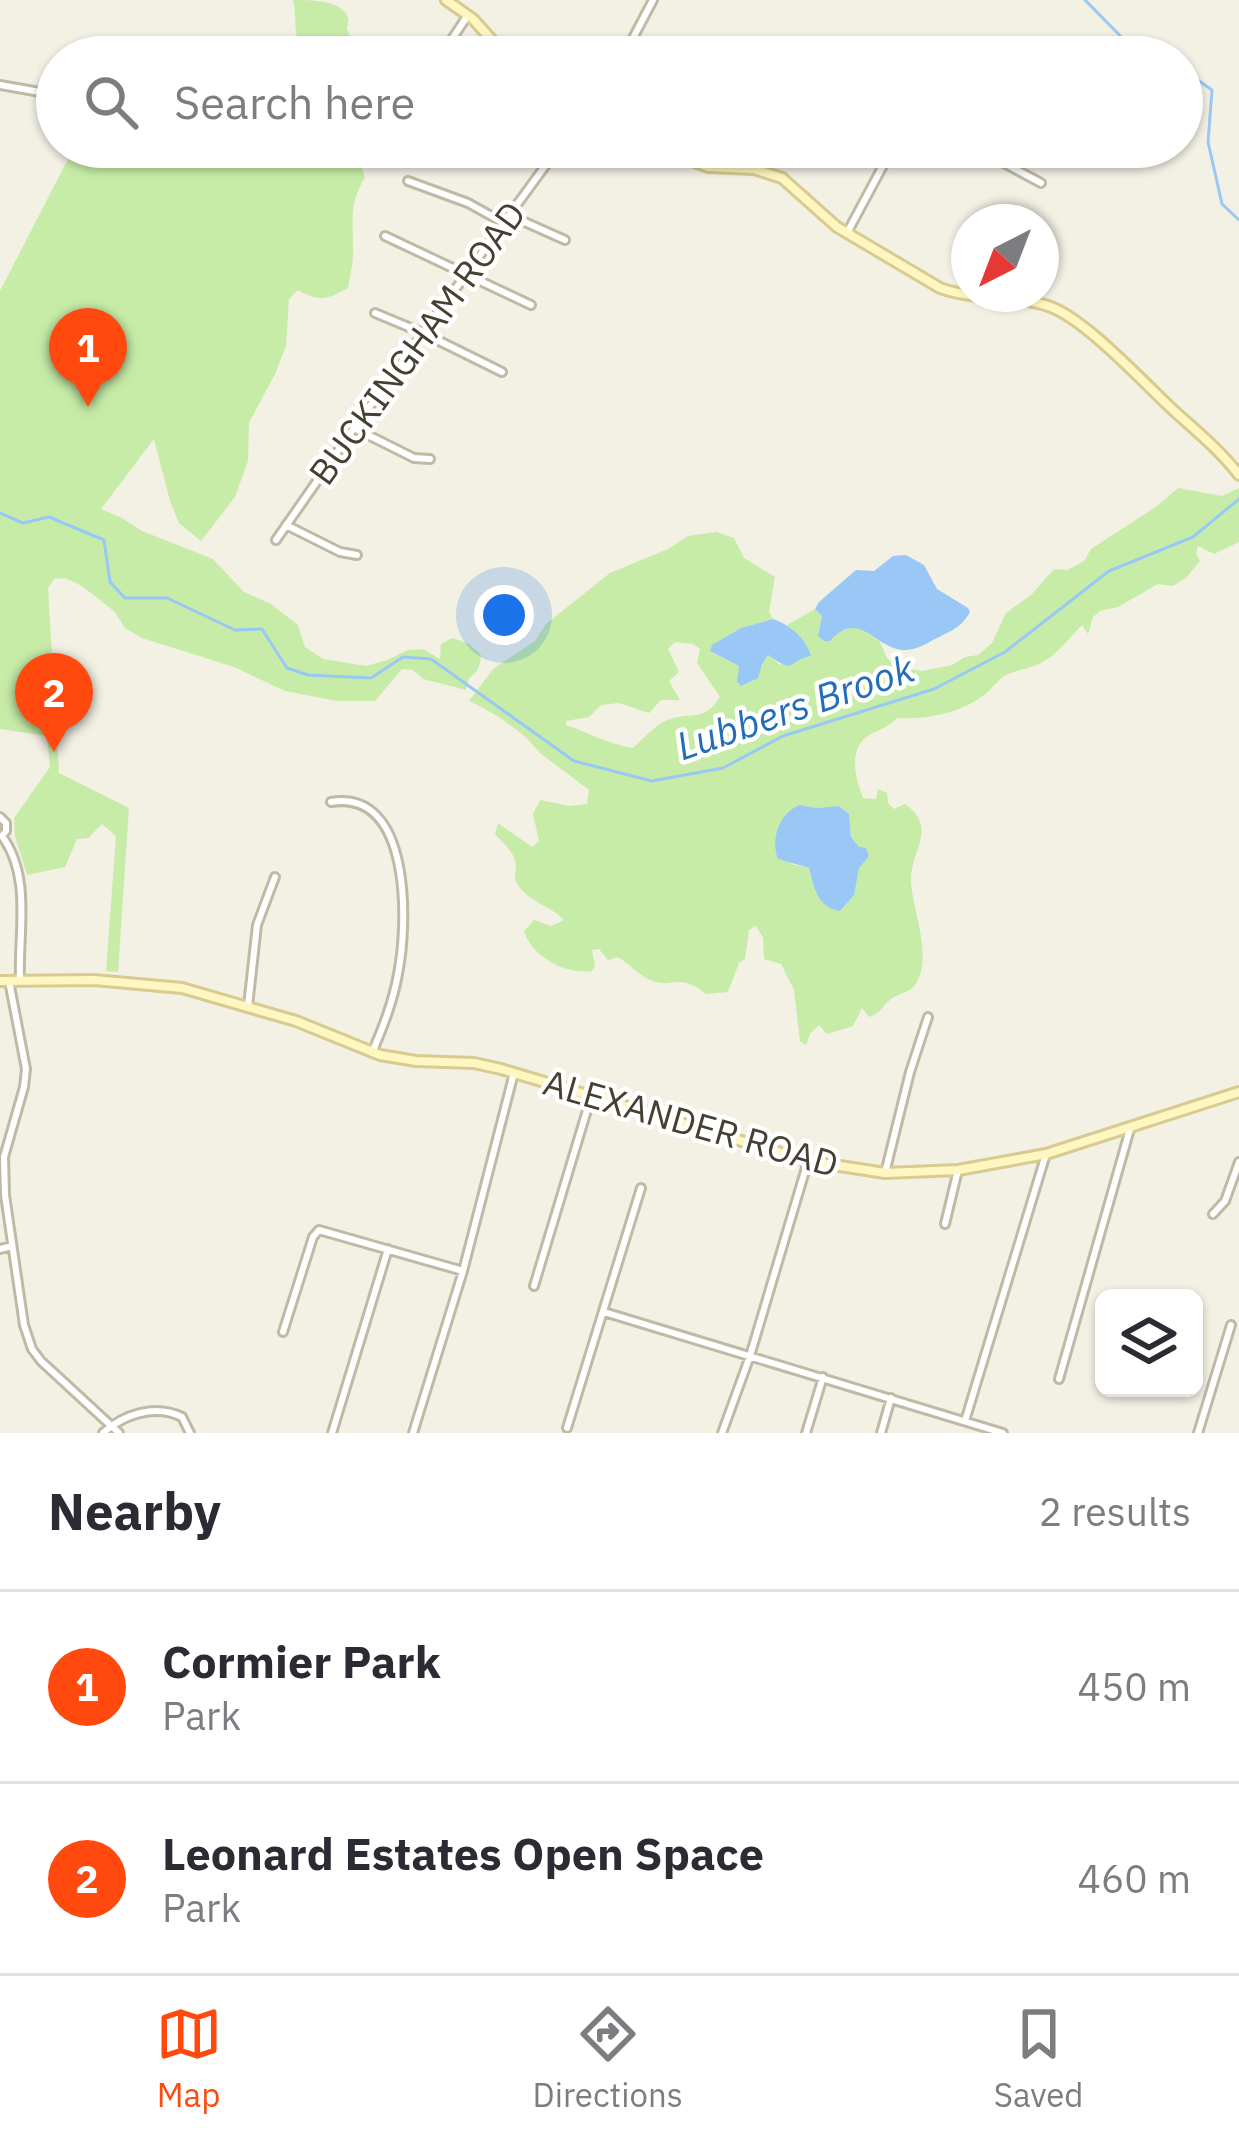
<!DOCTYPE html>
<style>
:root{--surface:#fff;--page:#f2f2f3;--text:#2b2b33;--muted:#7c7c81;--line:#e1e1e2;--accent:#ff490f}
body{margin:0;font-family:"IBM Plex Sans",sans-serif;background:var(--page);color:var(--text)}
.controls{position:absolute;right:36px;bottom:36px;display:grid;overflow:hidden;border-radius:18px;box-shadow:0 3px 9px #0004}
.controls button{width:108px;height:108px;display:grid;place-items:center;padding:0;border:0;border-bottom:3px solid var(--line);background:var(--surface);color:var(--text);font:60px sans-serif}
.compass{position:absolute;left:951px;top:204px;width:108px;height:108px;border-radius:50%;background:var(--surface);box-shadow:0 3px 9px #0004;rotate:222deg}
.you{position:absolute;left:504px;top:615px;width:42px;height:42px;margin:-30px;border:9px solid #fff;border-radius:50%;background:#1a73e8;box-shadow:0 0 0 18px #1a73e833}
.badge{display:grid;place-items:center;width:78px;height:78px;border-radius:50%;background:var(--accent);color:#fff;font-size:39px;font-weight:700}
.pin{position:absolute;translate:-50% -99px;filter:drop-shadow(0 3px 6px #0008)}
.pin::after{content:'';position:absolute;top:63px;width:42px;height:36px;background:inherit;clip-path:polygon(0 0,100% 0,50% 100%)}
.list{margin:0;padding:0;list-style:none}
h2{display:flex;justify-content:space-between;align-items:center;height:156px;margin:0;padding:0 48px;font-size:51px}
h2 small{font-size:39px;font-weight:400;color:var(--muted)}
.list li{display:grid;grid-template-columns:78px 1fr auto;gap:36px;align-items:center;box-sizing:border-box;height:192px;padding:0 48px;border-top:3px solid var(--line)}
.list b{display:block;font-size:45px;white-space:nowrap}
.list p{margin:0;font-size:39px;white-space:nowrap;color:var(--muted)}
.list em{font-size:39px;font-style:normal;color:var(--muted)}
.icon{flex:none;width:66px;height:66px;fill:none;stroke:currentColor;stroke-width:2;stroke-linecap:round;stroke-linejoin:round}
.map{position:relative;flex:none;width:1239px;height:1433px;overflow:hidden}
.search{position:absolute;background:var(--surface);box-shadow:0 3px 9px #0004;left:36px;right:36px;top:36px;height:132px;display:flex;align-items:center;gap:30px;box-sizing:border-box;padding:0 42px;border-radius:66px;color:var(--muted);font-size:45px}
.sheet{height:540px;background:var(--surface)}
nav{display:flex;justify-content:space-around;align-items:center;box-sizing:border-box;height:168px;border-top:3px solid var(--line);background:var(--surface);font-size:33px;color:var(--muted)}
nav a{display:grid;justify-items:center;gap:6px}
nav .on{color:var(--accent)}
.map>svg:first-child{display:block}
.green{fill:#c7eca8;fill-rule:evenodd}
.water{fill:#9ac8f6}
.lines{fill:none;stroke-linecap:round;stroke-linejoin:round}
.stream{stroke:#9ac8f6;stroke-width:3}
.street-casing{stroke:#c0b9a5;stroke-width:12}
.secondary-casing{stroke:#d7cb8f;stroke-width:14}
.street{stroke:#fff;stroke-width:6}
.secondary{stroke:#fff6c2;stroke-width:8}
.labels{text-anchor:middle;stroke-width:9;stroke-linejoin:round;paint-order:stroke}
.street-label{font-size:36px;fill:#464033;stroke:#fff}
.water-label{font-size:39px;font-style:italic;fill:#236dbb;stroke:#fff}
</style>
<div class="map">
<svg width="1239" height="1433" viewBox="0 0 1239 1433">
<rect width="100%" height="100%" fill="#f3f0e4"/>
<!-- green -->
<path class="green" d="M293,0C311,0 343,0 348,18C349,22 347,25 347,29C350,40 358,45 360,57H308C291,40 298,22 293,0Z
M302,147H340L357,153L365,177C349,205 353,217 353,247C354,261 350,275 348,288C327,300 318,302 298,290L289,299L286,346L276,372L249,423L248,461L235,497L201,541L179,523L170,501L154,439L101,509L122,518L142,531L213,559L244,592L271,604L298,625L305,647L323,659L366,666L387,660L408,650L423,649L440,659L441,644L452,638L469,644L481,655C480,666 478,672 469,678L466,690L423,679L413,670L402,669L375,701H337L285,691L234,667L142,638L125,628L115,612L82,586L65,578L54,579L48,588L59,773L129,808L118,972L106,971L116,836L102,824L88,838L77,839L65,867L27,875L15,836L14,818L50,767L47,736L0,729V291L68,159L288,166Z
M1178,488L1222,496L1239,488V542L1214,554L1198,546L1196,554L1200,561L1186,578L1173,586L1158,584L1118,607L1100,611L1093,617L1088,634L1082,625C1069,638 1057,655 1041,663C1029,669 1016,670 1006,675C997,680 992,689 985,694C962,713 925,720 897,718C888,727 881,729 871,734C847,747 855,777 863,798L876,799L878,789L887,793L888,803L894,809L905,804C939,828 910,850 911,881C912,910 934,958 915,985C909,993 899,993 891,999C881,1007 882,1013 869,1017L862,1008L853,1026L827,1034L819,1025L810,1034L806,1045L800,1041L794,990L781,964L764,959L763,938L756,926L749,930L745,959L739,963L728,992L706,994C677,971 675,990 650,980C640,976 628,963 618,957L608,960L599,949L592,950L595,966L592,971C566,975 532,957 524,931L534,920L551,926L564,920C551,906 529,902 518,885C512,875 516,876 516,866C515,852 504,844 495,834L498,823L532,847L539,841L533,814L540,800L569,806L587,804L589,790C572,777 557,766 541,754C539,752 529,741 528,739C510,724 490,710 469,701L493,669L535,641L546,624L610,573L668,549L688,536L716,532L734,538L744,558L775,577L769,612L773,619L741,628L713,645L711,652L739,666V673H758L768,655L780,665L800,637L787,625L815,609L822,616L819,631L837,633L851,627L861,629L880,642L887,658L897,667L922,671L952,665L965,657L978,655L992,643L1006,613L1031,595L1054,569L1067,570L1084,561L1091,549L1157,506ZM675,642L693,644L700,649L697,663L720,697C703,724 690,710 665,721C654,726 642,740 633,748C607,744 590,733 566,725V721L589,717L601,705L619,703L649,713L661,700H680L669,681L679,672L668,649ZM800,805L816,808L839,806L849,814L851,837L859,847L854,895L816,893L809,868L791,864Z"/>
<!-- water -->
<path class="water" d="M906,555L924,565L937,589L968,608L970,612C962,626 955,629 941,636C930,641 918,650 906,650C875,651 860,607 830,641H824L818,636L822,616L815,609L819,602L856,570L874,571L893,556Z
M773,619C790,625 806,638 811,656C787,660 797,676 768,655L762,665L758,678L741,686L737,682L739,666L710,651L712,645L741,628Z
M800,805L816,808L839,806L849,814L851,837L859,847L866,848L869,856L859,868L854,895L840,911C817,908 814,887 809,868L778,859C770,839 780,812 800,805Z"/>
<g class="lines">
<!-- stream -->
<path class="stream" d="M1085,0L1141,57
M1182,75L1192,76L1212,90L1208,142L1222,204L1239,220
M0,513L23,523L49,517L104,540L110,582L125,598H167L235,630L262,629L287,668L308,675L371,678L403,657L431,659L574,761L652,781L723,768L783,736L934,689L1005,652L1109,571L1193,537L1239,499"/>
<defs>
<path id="street" d="M440,57L468,15
M623,57L653,0
M0,85L57,95
M974,147L1041,183
M408,181L468,203L504,223
M509,215L565,240
M847,233L893,147
M385,236L531,305
M375,313L423,333L502,372
M354,428L414,458L430,459
M286,525L340,552L357,555
M276,540L354,428L559,147
M331,802C412,789 408,924 398,974C393,1002 383,1027 372,1053
M0,817L6,823V831L2,836C32,877 18,932 20,980
M9,981L26,1069L24,1087L4,1157L5,1195L24,1325L32,1349L41,1361L119,1433
M248,1006L257,925L275,877
M885,1173L910,1072L928,1017
M1213,1214L1225,1201L1239,1162
M945,1224L958,1170
M0,1249L12,1246
M534,1286L591,1097
M604,1312L1003,1433
M283,1332L313,1237L319,1230L463,1271
M1059,1379L1130,1129
M965,1421L1046,1154
M567,1428L641,1188
M103,1433C124,1414 155,1404 182,1417L190,1433
M332,1433L388,1249
M413,1433L463,1271L514,1073
M722,1433L750,1356L808,1161
M806,1433L823,1377
M881,1433L891,1398
M1198,1433L1231,1325"/>
<path id="secondary" d="M446,0L473,19L507,57
M669,147L687,159L708,167L754,169L782,178L837,227L940,288C976,301 1015,294 1051,307C1087,321 1142,381 1172,409C1195,430 1220,450 1239,475
M0,981L94,980L182,988L296,1021L380,1055L416,1061L474,1063L501,1069L808,1161L885,1173L958,1170L1046,1154L1239,1092"/>
</defs>
<!-- street casing -->
<use href="#street" class="street-casing"/>
<!-- secondary casing -->
<use href="#secondary" class="secondary-casing"/>
<!-- street -->
<use href="#street" class="street"/>
<!-- secondary -->
<use href="#secondary" class="secondary"/>
</g>
<g class="labels">
<!-- street labels -->
<g class="street-label">
<text transform="translate(417 343) rotate(-54)" y="13">BUCKINGHAM ROAD</text>
<text transform="translate(691 1123) rotate(16)" y="13">ALEXANDER ROAD</text>
</g>
<!-- water labels -->
<g class="water-label">
<text transform="translate(795 707) rotate(-19)" y="14">Lubbers Brook</text>
</g>
</g>
</svg>
<div class="controls">
<button><svg class="icon" aria-label="layers" viewBox="0 0 24 24"><path d="M12 4l9 5-9 5-9-5zM3 14l9 5 9-5"/></svg></button>
</div>
<svg class="compass" viewBox="-18 -18 36 36"><path d="M0-13l5 13h-10z" fill="#e53935"/><path d="M0 13l5-13h-10z" fill="#7c7c81"/></svg>
<div class="you"></div>
<div class="pin badge" style="left:88px;top:407px">1</div>
<div class="pin badge" style="left:54px;top:752px">2</div>
<div class="search"><svg class="icon" aria-label="search" viewBox="0 0 24 24"><circle cx="10" cy="10" r="6"/><path d="M15 15l6 6"/></svg>Search here</div>
</div>
<section class="sheet">
<h2>Nearby<small>2 results</small></h2>
<ul class="list">
<li><span class="badge">1</span><div><b>Cormier Park</b><p>Park</p></div><em>450 m</em></li>
<li><span class="badge">2</span><div><b>Leonard Estates Open Space</b><p>Park</p></div><em>460 m</em></li>
</ul>
</section>
<nav>
<a class="on"><svg class="icon" aria-label="map" viewBox="0 0 24 24"><path d="M3 6l6-2 6 2 6-2v14l-6 2-6-2-6 2zM9 4v14M15 6v14"/></svg>Map</a>
<a><svg class="icon" aria-label="directions" viewBox="0 0 24 24"><path d="M12 3l9 9-9 9-9-9zM9 14v-3h6M13 9l2 2-2 2"/></svg>Directions</a>
<a><svg class="icon" aria-label="saved" viewBox="0 0 24 24"><path d="M7 4h10v16l-5-4-5 4z"/></svg>Saved</a>
</nav>
